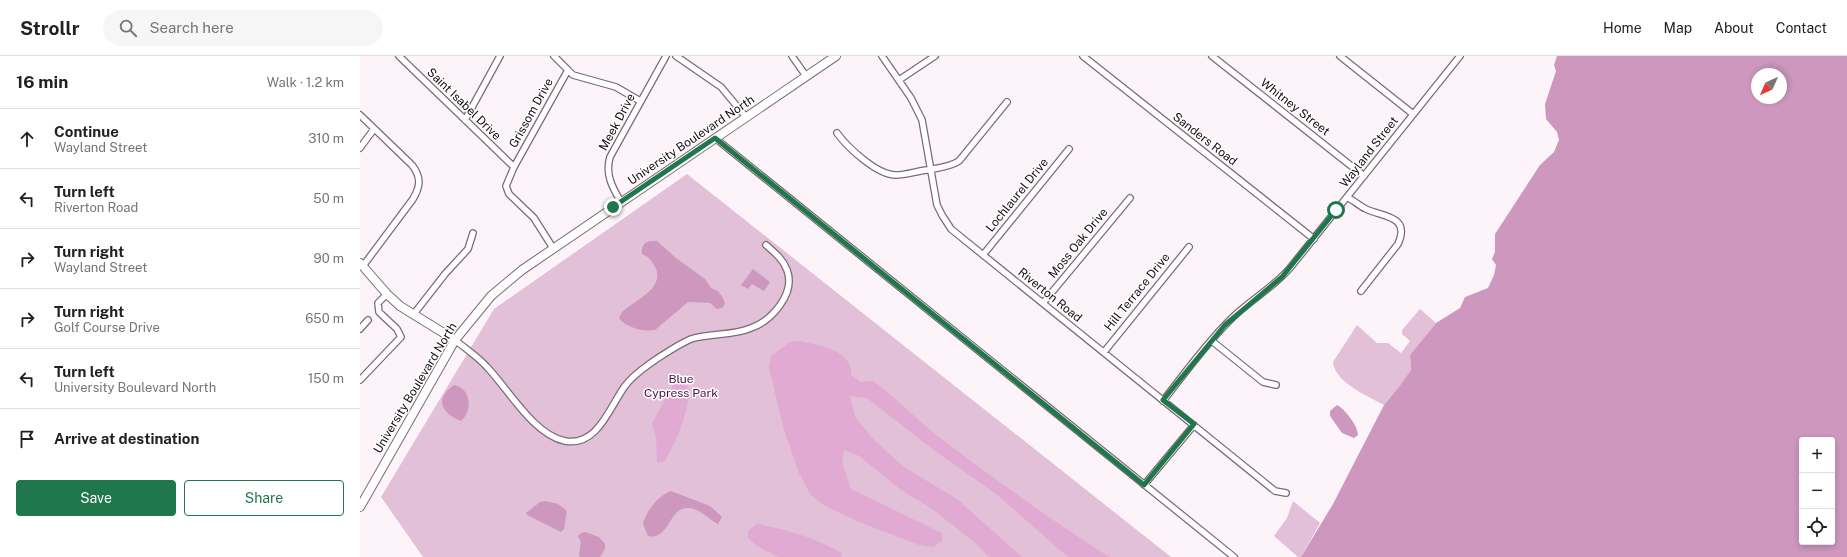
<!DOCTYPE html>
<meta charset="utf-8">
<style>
:root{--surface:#fff;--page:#f6f6f6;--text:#202124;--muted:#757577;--line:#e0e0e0;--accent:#1f774b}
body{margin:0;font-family:"Public Sans",sans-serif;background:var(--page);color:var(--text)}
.controls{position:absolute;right:12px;bottom:12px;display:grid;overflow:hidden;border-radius:4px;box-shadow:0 2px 6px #0003}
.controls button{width:36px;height:36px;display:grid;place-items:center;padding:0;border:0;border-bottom:1px solid var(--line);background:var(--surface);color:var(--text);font:20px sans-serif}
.compass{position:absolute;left:1391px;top:12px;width:36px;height:36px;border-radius:50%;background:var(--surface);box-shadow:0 2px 6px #0003;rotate:225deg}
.stop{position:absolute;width:12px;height:12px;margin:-9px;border:3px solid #1f774b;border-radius:50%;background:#fff}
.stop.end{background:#1f774b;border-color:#fff;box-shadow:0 1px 4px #0008}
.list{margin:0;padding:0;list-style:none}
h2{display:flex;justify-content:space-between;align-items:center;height:52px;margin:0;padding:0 16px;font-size:17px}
h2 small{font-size:13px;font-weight:400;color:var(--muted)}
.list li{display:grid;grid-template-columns:26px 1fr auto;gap:12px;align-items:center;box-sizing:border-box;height:60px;padding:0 16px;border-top:1px solid var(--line)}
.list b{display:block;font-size:15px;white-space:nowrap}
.list p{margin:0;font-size:13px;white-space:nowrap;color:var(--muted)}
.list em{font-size:13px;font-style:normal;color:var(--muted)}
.actions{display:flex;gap:8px;padding:12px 16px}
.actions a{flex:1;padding:9px 0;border:1px solid var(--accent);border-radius:4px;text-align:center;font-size:14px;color:var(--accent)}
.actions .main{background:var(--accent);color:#fff}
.icon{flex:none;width:22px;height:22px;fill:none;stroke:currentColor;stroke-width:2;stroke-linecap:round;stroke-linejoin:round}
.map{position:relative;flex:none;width:1487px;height:501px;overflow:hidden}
header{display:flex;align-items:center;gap:24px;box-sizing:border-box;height:56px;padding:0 20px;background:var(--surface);border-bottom:1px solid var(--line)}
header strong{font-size:19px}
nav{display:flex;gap:22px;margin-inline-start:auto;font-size:14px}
.search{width:280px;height:36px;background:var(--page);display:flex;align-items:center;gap:10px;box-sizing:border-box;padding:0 14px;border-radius:22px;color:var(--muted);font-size:15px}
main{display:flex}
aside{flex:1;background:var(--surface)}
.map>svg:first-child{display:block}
.green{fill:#e2c0d8}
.forest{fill:#e1aad2}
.water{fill:#cd97be;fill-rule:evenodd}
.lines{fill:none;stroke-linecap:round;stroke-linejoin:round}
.street-casing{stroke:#7d6a78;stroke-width:8}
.secondary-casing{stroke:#7d6a78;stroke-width:10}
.street{stroke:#fff;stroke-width:5.5}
.secondary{stroke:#fff;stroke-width:8}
.route{stroke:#1f774b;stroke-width:5}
.labels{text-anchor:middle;stroke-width:3;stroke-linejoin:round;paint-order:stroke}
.street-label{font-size:12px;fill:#140d12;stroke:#fff}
.park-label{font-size:12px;fill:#501044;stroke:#fff}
</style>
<header>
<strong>Strollr</strong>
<div class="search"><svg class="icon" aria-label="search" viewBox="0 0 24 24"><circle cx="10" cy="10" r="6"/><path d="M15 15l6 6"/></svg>Search here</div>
<nav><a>Home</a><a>Map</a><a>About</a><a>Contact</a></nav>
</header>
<main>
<aside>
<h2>16 min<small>Walk · 1.2 km</small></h2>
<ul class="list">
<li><svg class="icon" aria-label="ahead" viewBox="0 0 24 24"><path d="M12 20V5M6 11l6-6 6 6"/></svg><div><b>Continue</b><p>Wayland Street</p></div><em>310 m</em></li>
<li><svg class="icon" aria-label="left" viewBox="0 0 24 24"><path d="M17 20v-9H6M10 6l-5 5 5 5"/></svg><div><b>Turn left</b><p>Riverton Road</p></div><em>50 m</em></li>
<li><svg class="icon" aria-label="right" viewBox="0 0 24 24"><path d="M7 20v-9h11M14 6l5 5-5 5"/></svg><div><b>Turn right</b><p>Wayland Street</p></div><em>90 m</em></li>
<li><svg class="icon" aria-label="right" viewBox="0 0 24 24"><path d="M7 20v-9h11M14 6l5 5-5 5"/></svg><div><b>Turn right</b><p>Golf Course Drive</p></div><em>650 m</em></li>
<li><svg class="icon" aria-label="left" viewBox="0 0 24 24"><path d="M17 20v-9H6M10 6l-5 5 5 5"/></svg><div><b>Turn left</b><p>University Boulevard North</p></div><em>150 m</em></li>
<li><svg class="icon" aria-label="arrive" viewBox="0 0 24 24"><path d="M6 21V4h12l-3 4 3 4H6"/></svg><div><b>Arrive at destination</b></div></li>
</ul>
<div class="actions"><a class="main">Save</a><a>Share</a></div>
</aside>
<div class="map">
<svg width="1487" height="501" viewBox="0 0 1487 501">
<rect width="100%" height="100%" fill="#fdf4fa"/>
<!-- green -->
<path class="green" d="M327,118L811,501H63L21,441L134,253Z
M1060,253L1076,267L1050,299L1051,314L1038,332L1024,349C1008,340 975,327 973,306L997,269L1017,287H1028L1041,297L1050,285L1042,278V274Z
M933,445L960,467L941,501H938L914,480L927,462Z"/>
<!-- forest -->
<path class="forest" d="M440,285C455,288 484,293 490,310C491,312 491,316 491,319L501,326L513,325C535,341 554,361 575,378C631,421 690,463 749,501H708L635,437L575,395L507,342L490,340L495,361L514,384L544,411L597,443L662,501H629L613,485L572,453L541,434L499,400L484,394L482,406L491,433L582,477V485L573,491L559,489L499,466L465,450L450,438L439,417L424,374L409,312L411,300L430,286Z
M323,326L330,334C327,359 317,384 305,405L297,407L296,381L292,367L313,329Z
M397,468C426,473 456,482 482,497L481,501H419L398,491L388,482V475Z"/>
<!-- water -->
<path class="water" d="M1197,0H1487V501H941L973,448L1024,349L1038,332L1051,314L1050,299L1076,267L1100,252L1105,241L1128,232L1134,219L1136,209L1132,203L1135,196V178L1180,109L1194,96L1199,84L1197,76L1186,63L1185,48L1196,15L1194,9ZM1397,18H1421V42H1397ZM1442,384H1472V486H1442Z
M290,185H297L316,202L345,223L351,232L358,235L363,242L365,248L362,252L357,253L350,247L328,246L295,274C284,276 266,272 259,262L262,256C275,244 306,232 295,211C291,204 289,201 282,198V192L285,187Z
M393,213L410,226L404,235L392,228L388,233L381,229Z
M94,329C111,332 113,354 101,365C81,357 74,343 94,329Z
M977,349C985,353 998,370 998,379L994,382L982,377L970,360V355Z
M311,435L350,450L362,461L358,468C348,463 340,452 328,452C309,451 309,485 288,480L283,468C286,455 298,440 311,435Z
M186,445L198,448L207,455L204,473L201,476L167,459L166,457L180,446Z
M225,476L239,481L245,488V493L240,501H220L219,499L221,486L218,480L221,477Z"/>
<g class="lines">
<defs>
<path id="street" d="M39,0L154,111
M194,0L213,19L256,31L280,45
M316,0L361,31L386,61
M432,0L446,20
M522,0L551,42L562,64L577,149L582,159L591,173L915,435L926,437
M723,0L954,183
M852,0L1004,120
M980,0L1053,58
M539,24L575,0
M0,59L52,109C62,122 60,131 53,143L3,210
M105,64L140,0
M477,77C488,92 517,119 536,119C546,119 557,115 567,114C578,112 590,111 599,105L647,46
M355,82L874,501
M0,92L14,73
M987,141C994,145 1000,150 1006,153C1022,161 1051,159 1038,188L1001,235
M261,146C252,131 245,118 250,101L306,0
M193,192L174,162L149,138L146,130L154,111L208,14
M623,199L709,93
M683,247L770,142
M53,259L85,218L108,193L113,177
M0,273L8,264
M95,284C106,293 118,301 127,311C148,333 174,379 205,385C238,391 250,350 265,330C273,319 284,312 295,304C306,297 319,288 331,283C350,277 372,280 391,272C411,265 436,238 427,214C423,203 414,196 406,189
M852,285L903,326L916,329
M744,296L829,191
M0,324L41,281L37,273L19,256L18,247L27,238
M803,345C825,317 847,286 872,262C890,244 913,232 930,212L1100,0
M784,429L834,369"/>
<path id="secondary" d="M0,207L27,238L40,250L95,284
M0,451L95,284L131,240L162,214L476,0"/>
</defs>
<!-- street casing -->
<use href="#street" class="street-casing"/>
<!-- secondary casing -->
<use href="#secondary" class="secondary-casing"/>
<!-- street -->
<use href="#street" class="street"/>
<!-- secondary -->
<use href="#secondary" class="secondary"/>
</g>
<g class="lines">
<!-- route -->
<path class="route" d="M253,151L355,82L784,429L834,368L803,344L865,269L922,221L976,154"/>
</g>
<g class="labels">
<!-- street labels -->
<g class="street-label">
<text transform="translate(104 48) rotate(44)" y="4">Saint Isabel Drive</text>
<text transform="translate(935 51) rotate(38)" y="4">Whitney Street</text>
<text transform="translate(171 57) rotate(-61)" y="4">Grissom Drive</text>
<text transform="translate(257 66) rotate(-62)" y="4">Meek Drive</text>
<text transform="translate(845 83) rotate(38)" y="4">Sanders Road</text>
<text transform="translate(331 84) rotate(-34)" y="4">University Boulevard North</text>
<text transform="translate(1009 96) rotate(-52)" y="4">Wayland Street</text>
<text transform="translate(657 139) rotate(-51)" y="4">Lochlaurel Drive</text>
<text transform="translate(718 187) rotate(-51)" y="4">Moss Oak Drive</text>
<text transform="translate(777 236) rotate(-51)" y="4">Hill Terrace Drive</text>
<text transform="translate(690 239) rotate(39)" y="4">Riverton Road</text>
<text transform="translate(55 332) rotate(-59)" y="4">University Boulevard North</text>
</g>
<!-- park labels -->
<g class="park-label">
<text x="321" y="327">Blue<tspan x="321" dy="14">Cypress Park</tspan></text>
</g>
</g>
</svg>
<div class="controls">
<button>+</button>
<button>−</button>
<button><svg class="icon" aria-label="locate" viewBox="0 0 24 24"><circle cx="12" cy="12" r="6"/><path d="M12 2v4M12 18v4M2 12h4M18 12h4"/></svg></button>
</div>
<svg class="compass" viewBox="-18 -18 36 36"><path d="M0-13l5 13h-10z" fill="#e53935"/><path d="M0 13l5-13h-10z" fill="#757577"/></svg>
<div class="stop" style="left:976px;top:154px"></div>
<div class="stop end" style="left:253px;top:151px"></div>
</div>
</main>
